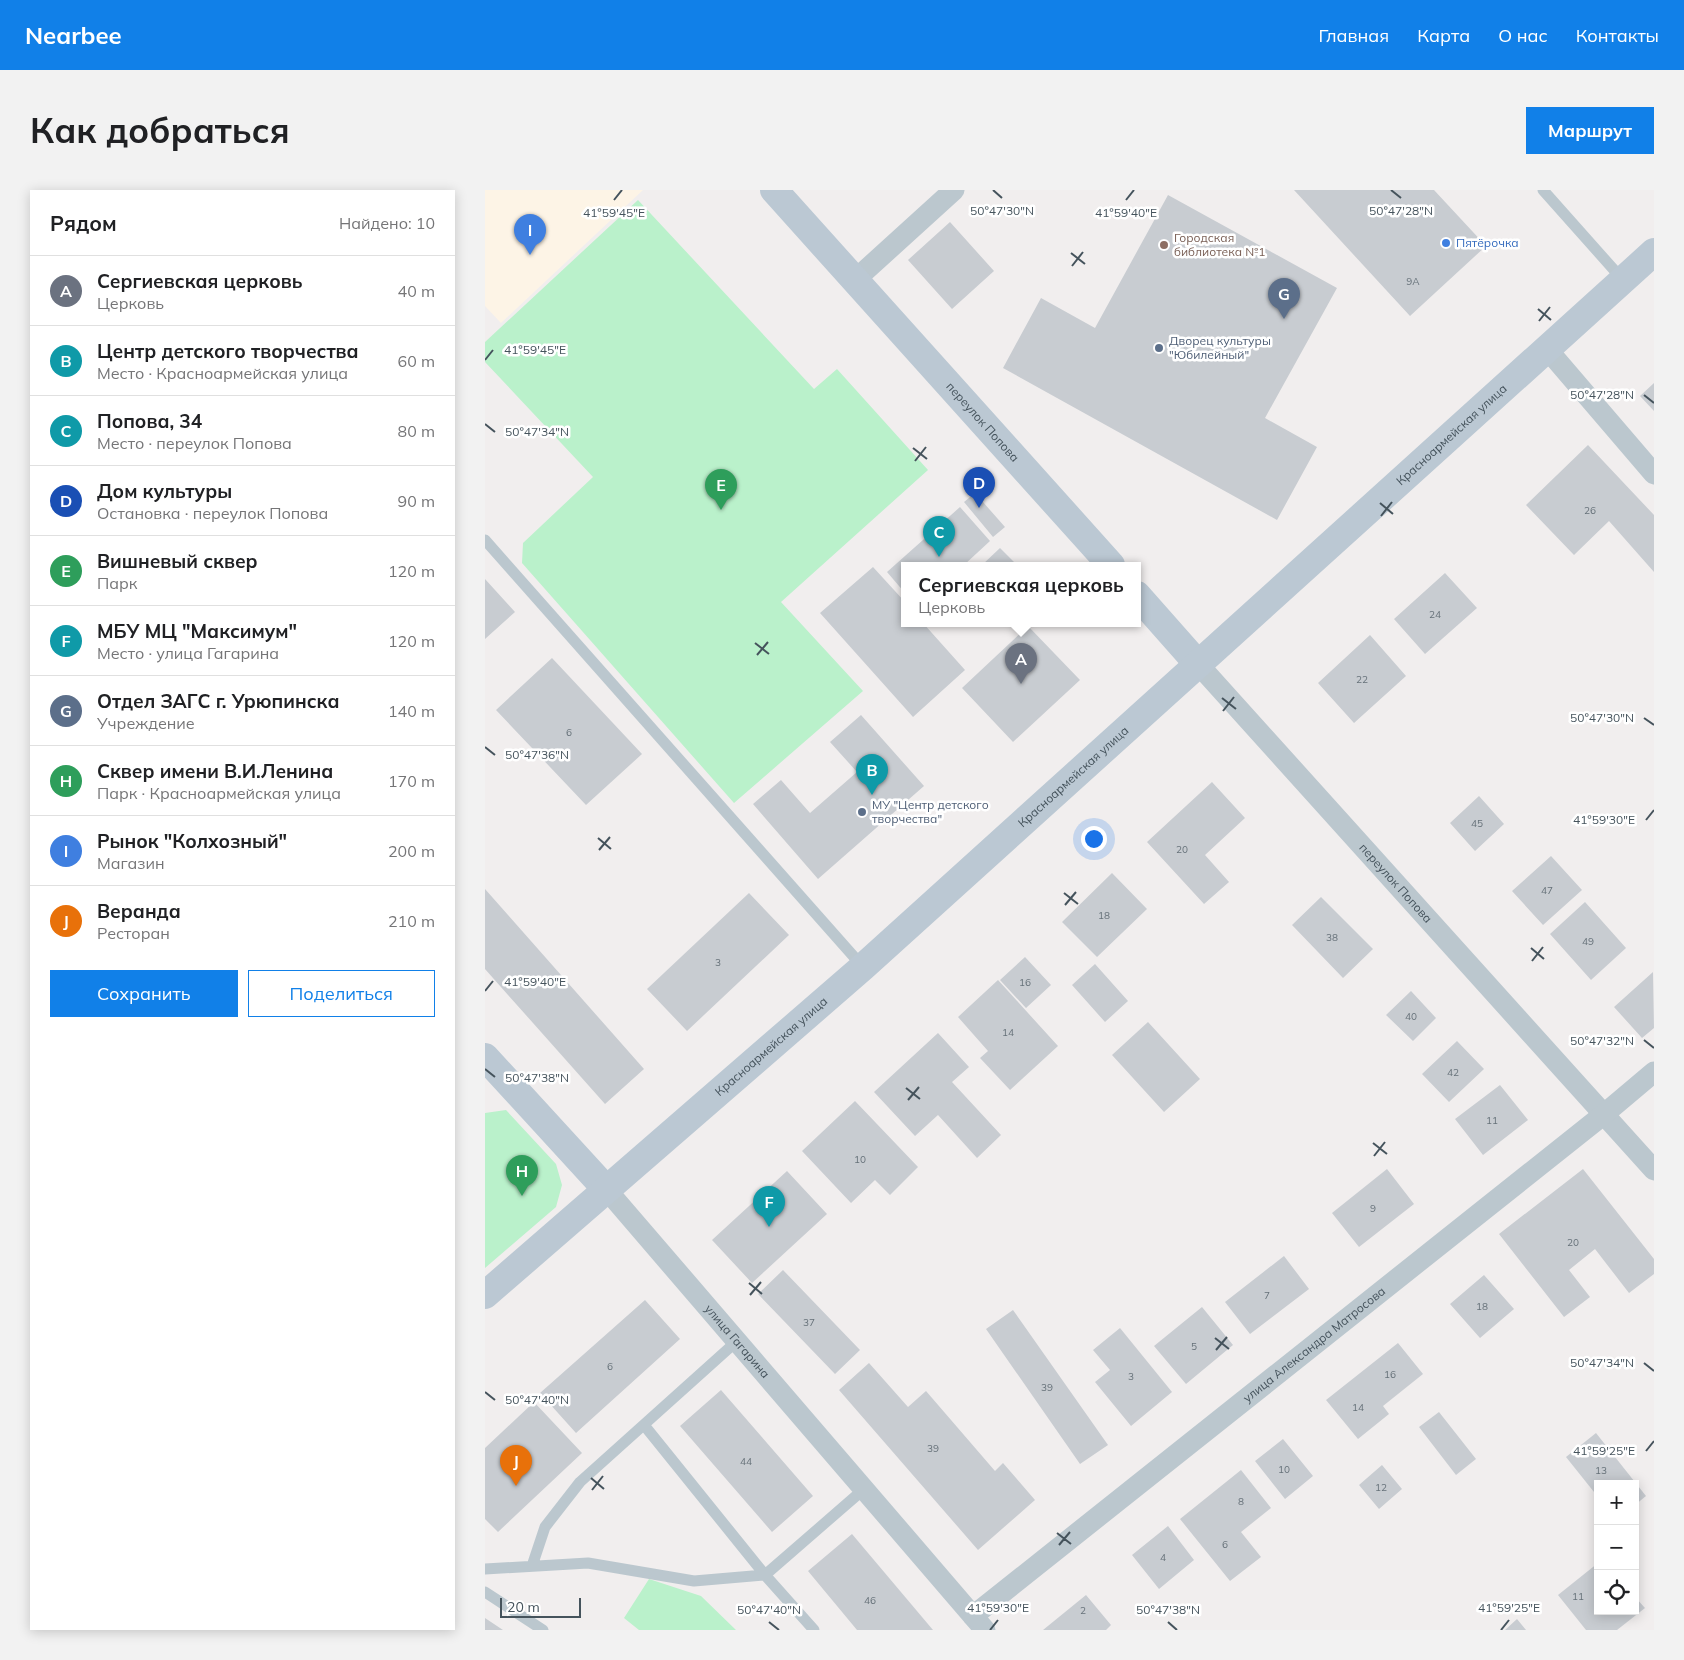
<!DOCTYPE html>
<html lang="ru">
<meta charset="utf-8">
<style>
:root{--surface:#fff;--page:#f2f2f2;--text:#202124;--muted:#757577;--line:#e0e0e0;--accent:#1180e8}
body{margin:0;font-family:Mulish,sans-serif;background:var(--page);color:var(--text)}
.controls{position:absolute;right:15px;bottom:15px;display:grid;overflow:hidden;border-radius:0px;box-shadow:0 2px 12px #0003}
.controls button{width:45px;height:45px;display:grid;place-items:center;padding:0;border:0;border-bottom:1px solid var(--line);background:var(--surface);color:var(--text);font:25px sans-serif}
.scale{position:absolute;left:15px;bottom:12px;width:81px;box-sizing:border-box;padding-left:5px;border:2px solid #45535c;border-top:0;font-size:14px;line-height:18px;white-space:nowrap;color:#45535c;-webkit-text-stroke:4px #fff;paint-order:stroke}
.you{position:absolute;left:608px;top:648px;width:18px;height:18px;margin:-12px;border:4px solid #fff;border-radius:50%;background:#1a73e8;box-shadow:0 0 0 8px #1a73e833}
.badge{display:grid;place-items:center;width:32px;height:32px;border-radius:50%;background:var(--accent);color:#fff;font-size:16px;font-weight:700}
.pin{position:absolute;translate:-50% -41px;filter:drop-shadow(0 1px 2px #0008)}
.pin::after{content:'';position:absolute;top:26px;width:18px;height:15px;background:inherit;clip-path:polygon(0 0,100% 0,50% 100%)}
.popup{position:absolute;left:416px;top:372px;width:240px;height:65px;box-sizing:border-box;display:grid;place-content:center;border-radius:0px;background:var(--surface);filter:drop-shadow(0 1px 4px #0005);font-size:16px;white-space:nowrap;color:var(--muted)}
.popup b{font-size:19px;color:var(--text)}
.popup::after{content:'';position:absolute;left:50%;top:100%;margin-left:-10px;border:10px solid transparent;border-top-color:var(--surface)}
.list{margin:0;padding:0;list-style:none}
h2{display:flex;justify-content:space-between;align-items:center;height:65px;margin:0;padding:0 20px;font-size:21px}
h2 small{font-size:16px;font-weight:400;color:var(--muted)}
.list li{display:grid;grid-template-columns:32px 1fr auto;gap:15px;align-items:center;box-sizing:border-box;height:70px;padding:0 20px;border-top:1px solid var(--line)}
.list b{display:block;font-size:19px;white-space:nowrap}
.list p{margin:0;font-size:16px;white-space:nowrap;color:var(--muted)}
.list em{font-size:16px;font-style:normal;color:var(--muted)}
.actions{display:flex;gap:10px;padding:15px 20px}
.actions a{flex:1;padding:11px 0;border:1px solid var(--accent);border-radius:0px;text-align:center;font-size:18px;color:var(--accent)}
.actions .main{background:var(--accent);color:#fff}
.icon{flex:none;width:28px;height:28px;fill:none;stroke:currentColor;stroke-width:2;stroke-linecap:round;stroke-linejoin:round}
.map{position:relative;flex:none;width:1169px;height:1440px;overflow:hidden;border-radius:0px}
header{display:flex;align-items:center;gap:30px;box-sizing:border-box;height:70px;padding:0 25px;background:var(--accent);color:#fff}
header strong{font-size:24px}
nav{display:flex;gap:28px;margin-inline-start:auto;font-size:18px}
.intro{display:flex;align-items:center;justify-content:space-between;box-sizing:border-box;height:120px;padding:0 30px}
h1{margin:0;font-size:35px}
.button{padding:12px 22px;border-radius:0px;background:var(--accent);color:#fff;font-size:18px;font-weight:700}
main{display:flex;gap:30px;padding:0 30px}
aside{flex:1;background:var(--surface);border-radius:0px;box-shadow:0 2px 12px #0003}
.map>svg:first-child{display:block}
.commercial{fill:#fdf4e6}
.green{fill:#baf1cb}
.building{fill:#c8ccd1}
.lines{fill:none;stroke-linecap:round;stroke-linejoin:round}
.lane{stroke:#bbc7ce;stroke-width:11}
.street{stroke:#bbc7ce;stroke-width:21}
.secondary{stroke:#bbc8d3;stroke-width:28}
.ticks{fill:none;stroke:#45535c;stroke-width:2}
.shop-dot{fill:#3f7fe0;stroke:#fff;stroke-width:2}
.education-dot{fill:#8d6e63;stroke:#fff;stroke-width:2}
.service-dot{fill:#5c6f8a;stroke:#fff;stroke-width:2}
.labels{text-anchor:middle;stroke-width:5;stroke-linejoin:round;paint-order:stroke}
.number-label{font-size:10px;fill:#667179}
.education-label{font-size:12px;fill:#785e54;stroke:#fff;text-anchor:start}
.shop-label{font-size:12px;fill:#366cbe;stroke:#fff;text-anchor:start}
.service-label{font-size:12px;fill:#4e5e75;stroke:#fff;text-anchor:start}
.street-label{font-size:12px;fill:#45535c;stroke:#fff}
.ticks-label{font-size:12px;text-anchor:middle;fill:#45535c;stroke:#fff;stroke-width:5;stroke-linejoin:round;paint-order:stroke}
</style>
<header>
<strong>Nearbee</strong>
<nav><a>Главная</a><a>Карта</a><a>О нас</a><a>Контакты</a></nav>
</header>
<div class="intro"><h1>Как добраться</h1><a class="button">Маршрут</a></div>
<main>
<aside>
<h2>Рядом<small>Найдено: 10</small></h2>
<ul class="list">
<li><span class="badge" style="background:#6b7280">A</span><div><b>Сергиевская церковь</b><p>Церковь</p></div><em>40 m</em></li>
<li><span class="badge" style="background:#0f9aa8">B</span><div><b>Центр детского творчества</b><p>Место · Красноармейская улица</p></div><em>60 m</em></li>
<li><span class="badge" style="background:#0f9aa8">C</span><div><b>Попова, 34</b><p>Место · переулок Попова</p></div><em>80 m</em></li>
<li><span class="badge" style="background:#1a4fb4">D</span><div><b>Дом культуры</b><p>Остановка · переулок Попова</p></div><em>90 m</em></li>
<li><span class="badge" style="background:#2e9e5b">E</span><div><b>Вишневый сквер</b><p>Парк</p></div><em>120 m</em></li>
<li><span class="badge" style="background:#0f9aa8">F</span><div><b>МБУ МЦ &quot;Максимум&quot;</b><p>Место · улица Гагарина</p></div><em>120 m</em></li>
<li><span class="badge" style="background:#5c6f8a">G</span><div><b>Отдел ЗАГС г. Урюпинска</b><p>Учреждение</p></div><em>140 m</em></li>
<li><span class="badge" style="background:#2e9e5b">H</span><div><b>Сквер имени В.И.Ленина</b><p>Парк · Красноармейская улица</p></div><em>170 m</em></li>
<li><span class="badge" style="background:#3f7fe0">I</span><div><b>Рынок &quot;Колхозный&quot;</b><p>Магазин</p></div><em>200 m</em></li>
<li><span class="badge" style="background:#e8710a">J</span><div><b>Веранда</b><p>Ресторан</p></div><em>210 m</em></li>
</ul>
<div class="actions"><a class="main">Сохранить</a><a>Поделиться</a></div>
</aside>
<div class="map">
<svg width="1169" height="1440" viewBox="0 0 1169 1440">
<rect width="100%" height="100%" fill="#f1eeee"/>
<!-- commercial -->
<path class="commercial" d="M0,0H158L16,133L0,116Z"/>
<!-- green -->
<path class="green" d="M153,10L329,199L352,179L443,280L296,412L378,501L249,613L37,373L38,353L108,287L0,172V152Z
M21,920L71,974L77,995L71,1017L0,1078V923Z
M164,1389L216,1406L251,1440H154L139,1428Z"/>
<!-- building -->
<path class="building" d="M809,0H949L1001,56L925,126Z
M683,5L852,98L780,228L832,257L792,330L518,178L556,108L610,138Z
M465,32L509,81L467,119L423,70Z
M1169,193V221L1155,206Z
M1103,255L1169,325V382L1124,331L1089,365L1041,315Z
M490,303L520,337L508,347L479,312Z
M475,317L505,351L479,375H420V403L402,382Z
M515,358L532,375H497Z
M388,377L420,412V433H438L480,480L428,527L335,423Z
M960,383L992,418L940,464L909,429Z
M0,389L30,422L0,449Z
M543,436L595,490L528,552L477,498Z
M885,445L921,486L869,533L833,493Z
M67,468L157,564L101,615L11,520Z
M376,525L439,596L333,689L268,614L296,590L325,623L372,582L345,552Z
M727,592L760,628L720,665L744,692L719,714L662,652Z
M994,606L1019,634L990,661L965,633Z
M1066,666L1097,700L1058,735L1027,701Z
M627,683L662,719L612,767L577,732Z
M0,699L159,879L120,914L0,779Z
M264,703L304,745L202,841L162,799Z
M836,707L888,759L858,788L807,735Z
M1100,712L1141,758L1106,790L1065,744Z
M540,767L566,795L541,818L515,790Z
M610,774L643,811L620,832L587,795Z
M1168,782L1169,838L1157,848L1129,817Z
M513,790L573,856L525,900L495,868L503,861L473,827Z
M926,801L951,828L928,851L901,825Z
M663,832L715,889L679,922L627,865Z
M453,843L484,877L467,892L516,945L492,968L453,925L430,946L389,902Z
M972,851L999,879L964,912L937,884Z
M1015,895L1043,930L998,965L970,929Z
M370,911L433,977L405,1005L390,990L366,1013L317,961Z
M902,979L929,1014L874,1057L847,1023Z
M1098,979L1169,1069V1084L1144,1103L1110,1059L1084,1080L1105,1107L1079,1127L1014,1044Z
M302,981L342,1024L267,1093L227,1050Z
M799,1066L824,1099L765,1144L740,1112Z
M298,1080L375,1160L350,1184L273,1104Z
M999,1085L1029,1119L995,1148L965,1114Z
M160,1110L195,1149L91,1243L55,1203Z
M717,1117L748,1155L701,1194L669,1156Z
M528,1120L623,1255L595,1274L501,1139Z
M635,1138L687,1202L646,1236L610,1192L625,1180L608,1160Z
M913,1153L938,1184L898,1216L904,1224L873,1249L841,1210Z
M384,1173L423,1217L441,1201L510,1281L518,1273L550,1310L493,1360L354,1200Z
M236,1200L328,1306L287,1342L195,1236Z
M49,1212L97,1263L13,1342L0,1329V1258Z
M954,1222L991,1269L971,1285L934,1237Z
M1111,1243L1161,1306L1150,1315V1294H1113V1307L1081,1267Z
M798,1249L828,1286L800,1309L770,1271Z
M897,1275L917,1299L894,1319L874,1295Z
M756,1280L786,1318L756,1342L776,1367L745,1391L695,1329Z
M683,1336L709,1370L674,1399L647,1365Z
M367,1344L448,1440H372L323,1381Z
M1113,1373V1421H1150V1407L1160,1418L1132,1440H1101L1073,1405Z
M601,1405L626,1435L621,1440H558Z
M0,1428L18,1440H0Z
M1032,1429L1041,1440H1020Z"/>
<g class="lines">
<!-- lane -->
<path class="lane" d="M1058,0L1138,90
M0,350L378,777
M159,1235L280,1385L329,1440
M47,1376L60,1337L95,1292L252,1151
M0,1379L103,1373L209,1391L280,1385L379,1299
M0,1402L58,1440"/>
<!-- street -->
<g class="street">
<path d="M371,89L469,0"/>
<path d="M1062,159L1169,284"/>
<path id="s1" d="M713,474L1169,980"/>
<path id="s2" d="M121,999L500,1440"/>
<path id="s3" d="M488,1426L1118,925L1169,882"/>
</g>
<!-- secondary -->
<g class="secondary">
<path id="s4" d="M289,0L626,375"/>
<path d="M652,405L713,474"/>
<path d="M0,867L121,999"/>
<path id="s5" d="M0,1105L378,777L1169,62"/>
</g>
</g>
<!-- ticks -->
<path class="ticks" d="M508,0L517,8M906,0L916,8M129,10L137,0M641,10L649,0M586,63L600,74M587,76L598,62M1053,119L1066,130M1054,131L1065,117M0,170L8,160M1159,205L1169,213M0,234L10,242M428,258L442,269M430,271L441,257M895,313L908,324M896,326L907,312M270,453L284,464M272,465L283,452M737,508L751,519M738,521L749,507M1159,528L1169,535M0,557L10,565M1161,630L1169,620M113,648L126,659M114,660L125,647M579,703L593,714M580,715L591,702M1046,758L1059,769M1047,771L1058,757M0,801L8,791M1159,850L1169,858M0,879L10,887M421,898L435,909M423,910L434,897M888,953L902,964M889,966L900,952M264,1093L277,1104M265,1105L276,1092M730,1148L744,1159M731,1160L742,1147M1159,1173L1169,1181M0,1202L10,1210M1161,1261L1169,1251M106,1288L119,1299M107,1300L118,1286M572,1343L586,1354M574,1355L585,1342M284,1432L294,1440M683,1432L692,1440M505,1440L513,1430M1016,1440L1024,1430"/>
<!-- markers -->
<circle class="shop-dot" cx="961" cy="53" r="5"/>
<circle class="education-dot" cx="679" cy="55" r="5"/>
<g class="service-dot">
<circle cx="674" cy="158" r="5"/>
<circle cx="377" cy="622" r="5"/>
</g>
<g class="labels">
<!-- number labels -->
<g class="number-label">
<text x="928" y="95">9А</text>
<text x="1105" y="324">26</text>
<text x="950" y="428">24</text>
<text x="877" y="493">22</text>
<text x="84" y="546">6</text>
<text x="992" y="637">45</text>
<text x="697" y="663">20</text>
<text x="1062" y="704">47</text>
<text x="619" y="729">18</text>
<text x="847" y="751">38</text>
<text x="1103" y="755">49</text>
<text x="233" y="776">3</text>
<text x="540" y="796">16</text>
<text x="926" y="830">40</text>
<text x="523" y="846">14</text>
<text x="968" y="886">42</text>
<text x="1007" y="934">11</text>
<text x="375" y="973">10</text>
<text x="888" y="1022">9</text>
<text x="1088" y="1056">20</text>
<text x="782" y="1109">7</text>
<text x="997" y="1120">18</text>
<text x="324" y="1136">37</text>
<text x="709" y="1160">5</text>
<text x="125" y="1180">6</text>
<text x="905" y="1188">16</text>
<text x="646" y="1190">3</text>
<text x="562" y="1201">39</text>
<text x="873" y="1221">14</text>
<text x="448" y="1262">39</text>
<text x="261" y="1275">44</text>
<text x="799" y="1283">10</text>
<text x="1116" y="1284">13</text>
<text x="896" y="1301">12</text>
<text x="756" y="1315">8</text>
<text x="740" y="1358">6</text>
<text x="678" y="1371">4</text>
<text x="1093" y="1410">11</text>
<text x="385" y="1414">46</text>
<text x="598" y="1424">2</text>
</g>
<!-- education labels -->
<g class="education-label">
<text x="689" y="52">Городская<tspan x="689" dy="14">библиотека №1</tspan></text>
</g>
<!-- shop labels -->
<g class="shop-label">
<text x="971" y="57">Пятёрочка</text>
</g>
<!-- service labels -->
<g class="service-label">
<text x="684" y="155">Дворец культуры<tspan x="684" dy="14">"Юбилейный"</tspan></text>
<text x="387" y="619">МУ "Центр детского<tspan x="387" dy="14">творчества"</tspan></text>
</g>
<!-- street labels -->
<g class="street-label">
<text dy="4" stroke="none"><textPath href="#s4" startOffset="312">переулок Попова</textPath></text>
<text dy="4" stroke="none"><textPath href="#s5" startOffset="1294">Красноармейская улица</textPath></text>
<text dy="4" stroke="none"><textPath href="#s5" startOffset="784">Красноармейская улица</textPath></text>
<text dy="4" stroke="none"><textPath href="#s1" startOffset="295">переулок Попова</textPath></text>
<text dy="4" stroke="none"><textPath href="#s5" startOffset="379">Красноармейская улица</textPath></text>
<text dy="4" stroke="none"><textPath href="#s2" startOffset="201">улица Гагарина</textPath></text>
<text dy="4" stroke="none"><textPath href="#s3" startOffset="436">улица Александра Матросова</textPath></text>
</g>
</g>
<g class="ticks-label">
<text x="517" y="25">50°47'30"N</text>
<text x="916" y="25">50°47'28"N</text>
<text x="129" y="27">41°59'45"E</text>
<text x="641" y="27">41°59'40"E</text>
<text x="50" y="164">41°59'45"E</text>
<text x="1117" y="209">50°47'28"N</text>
<text x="52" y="246">50°47'34"N</text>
<text x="1117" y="532">50°47'30"N</text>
<text x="52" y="569">50°47'36"N</text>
<text x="1119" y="634">41°59'30"E</text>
<text x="50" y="796">41°59'40"E</text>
<text x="1117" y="855">50°47'32"N</text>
<text x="52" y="892">50°47'38"N</text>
<text x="1117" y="1177">50°47'34"N</text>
<text x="52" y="1214">50°47'40"N</text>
<text x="1119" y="1265">41°59'25"E</text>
<text x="513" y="1422">41°59'30"E</text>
<text x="1024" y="1422">41°59'25"E</text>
<text x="284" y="1424">50°47'40"N</text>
<text x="683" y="1424">50°47'38"N</text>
</g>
</svg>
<div class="controls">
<button>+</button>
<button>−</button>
<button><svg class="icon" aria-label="locate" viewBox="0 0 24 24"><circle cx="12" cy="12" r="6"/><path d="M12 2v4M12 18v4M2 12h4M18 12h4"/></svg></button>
</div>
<div class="scale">20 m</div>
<div class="you"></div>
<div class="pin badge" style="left:536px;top:494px;background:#6b7280">A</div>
<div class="popup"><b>Сергиевская церковь</b>Церковь</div>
<div class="pin badge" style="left:387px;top:605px;background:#0f9aa8">B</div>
<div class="pin badge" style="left:454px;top:367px;background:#0f9aa8">C</div>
<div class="pin badge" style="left:494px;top:318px;background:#1a4fb4">D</div>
<div class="pin badge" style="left:236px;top:320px;background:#2e9e5b">E</div>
<div class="pin badge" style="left:284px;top:1037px;background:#0f9aa8">F</div>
<div class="pin badge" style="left:799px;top:129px;background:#5c6f8a">G</div>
<div class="pin badge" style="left:37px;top:1006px;background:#2e9e5b">H</div>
<div class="pin badge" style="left:45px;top:65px;background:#3f7fe0">I</div>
<div class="pin badge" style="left:31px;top:1296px;background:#e8710a">J</div>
</div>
</main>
